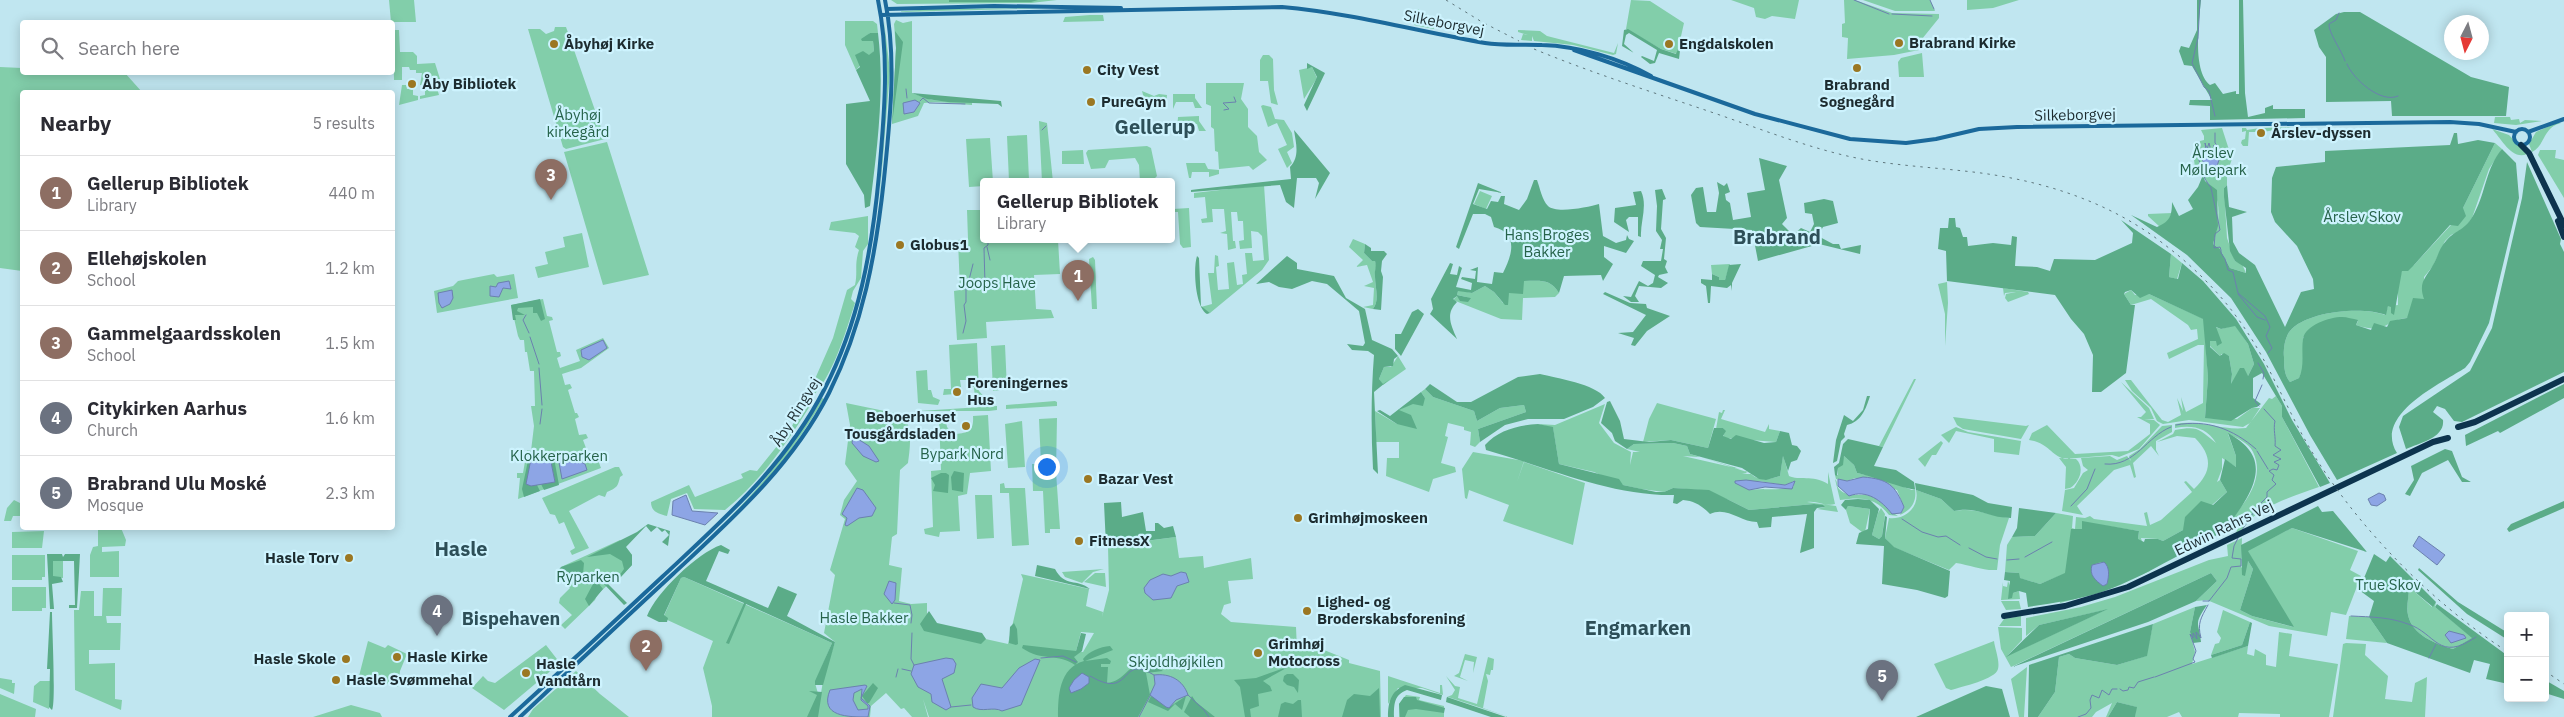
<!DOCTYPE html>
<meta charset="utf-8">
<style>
:root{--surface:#fff;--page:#f2f2f3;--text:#2b2b33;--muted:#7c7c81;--line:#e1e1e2;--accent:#9b7722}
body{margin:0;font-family:"IBM Plex Sans",sans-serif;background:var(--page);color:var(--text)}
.controls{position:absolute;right:15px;bottom:15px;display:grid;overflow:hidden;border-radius:5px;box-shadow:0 2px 12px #0003}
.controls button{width:45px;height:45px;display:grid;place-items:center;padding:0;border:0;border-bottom:1px solid var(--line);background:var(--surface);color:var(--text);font:25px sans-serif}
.compass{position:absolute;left:2444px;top:15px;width:45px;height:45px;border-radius:50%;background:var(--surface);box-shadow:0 2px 12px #0003;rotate:186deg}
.you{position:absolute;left:1046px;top:466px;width:18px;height:18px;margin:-12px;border:4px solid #fff;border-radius:50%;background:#1a73e8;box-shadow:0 0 0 8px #1a73e833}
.badge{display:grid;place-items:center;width:32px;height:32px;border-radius:50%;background:var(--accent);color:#fff;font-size:16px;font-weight:700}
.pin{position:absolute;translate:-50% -41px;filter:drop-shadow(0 1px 2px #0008)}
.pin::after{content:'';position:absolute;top:26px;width:18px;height:15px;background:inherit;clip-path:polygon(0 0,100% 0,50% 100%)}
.popup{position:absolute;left:980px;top:178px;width:195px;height:65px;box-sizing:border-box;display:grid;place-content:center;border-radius:5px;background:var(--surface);filter:drop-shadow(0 1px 4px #0005);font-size:16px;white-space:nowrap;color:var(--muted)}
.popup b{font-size:19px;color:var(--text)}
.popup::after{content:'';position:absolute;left:50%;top:100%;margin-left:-10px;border:10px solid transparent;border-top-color:var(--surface)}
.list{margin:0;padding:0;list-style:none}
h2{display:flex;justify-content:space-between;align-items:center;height:65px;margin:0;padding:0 20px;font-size:21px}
h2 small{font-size:16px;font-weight:400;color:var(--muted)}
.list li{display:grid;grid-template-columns:32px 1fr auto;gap:15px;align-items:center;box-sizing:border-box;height:75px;padding:0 20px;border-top:1px solid var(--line)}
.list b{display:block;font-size:19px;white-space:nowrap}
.list p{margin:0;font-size:16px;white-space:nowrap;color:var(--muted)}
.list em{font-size:16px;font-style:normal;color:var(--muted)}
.icon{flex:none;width:28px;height:28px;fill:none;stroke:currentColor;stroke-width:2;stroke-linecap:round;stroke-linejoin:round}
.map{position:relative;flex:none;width:2564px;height:717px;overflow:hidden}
.search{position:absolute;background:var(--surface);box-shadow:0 2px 12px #0003;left:20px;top:20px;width:375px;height:55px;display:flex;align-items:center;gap:12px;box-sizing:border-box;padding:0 18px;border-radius:5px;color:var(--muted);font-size:19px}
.panel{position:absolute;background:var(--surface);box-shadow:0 2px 12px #0003;left:20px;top:90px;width:375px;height:440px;border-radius:5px}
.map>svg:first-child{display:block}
.green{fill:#82ceaa;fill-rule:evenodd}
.forest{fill:#5bac88;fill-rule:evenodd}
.water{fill:#8da5e5;stroke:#6b81af;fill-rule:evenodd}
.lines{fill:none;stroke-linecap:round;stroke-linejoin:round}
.stream{stroke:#6b81af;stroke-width:1}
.secondary{stroke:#1b699b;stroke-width:4}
.highway{stroke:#0d344e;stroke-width:6}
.rail{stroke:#5f777d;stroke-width:1;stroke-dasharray:2.5 5;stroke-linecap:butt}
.poi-dot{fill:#9b7722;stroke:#cdf3fe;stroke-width:2}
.labels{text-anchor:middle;stroke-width:4.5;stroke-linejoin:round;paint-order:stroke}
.street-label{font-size:15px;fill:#1d2c30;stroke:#cdf3fe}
.poi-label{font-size:15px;font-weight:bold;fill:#1d2c30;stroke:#cdf3fe;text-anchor:start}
.park-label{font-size:15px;fill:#26634a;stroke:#cdf3fe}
.quarter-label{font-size:18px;font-weight:bold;fill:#2d4f58;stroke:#cdf3fe}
.district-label{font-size:20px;font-weight:bold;fill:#2d4f58;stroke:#cdf3fe}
</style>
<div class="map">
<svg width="2564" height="717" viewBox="0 0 2564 717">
<rect width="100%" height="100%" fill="#c0e6f0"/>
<!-- green -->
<path class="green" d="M389,0H414L416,22H391Z
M891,0H1057L1031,3L897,4Z
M1631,0L1650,1L1684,23L1677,54L1661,49L1626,29Z
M1731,0H1799L1795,19L1772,16L1765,19L1756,17L1754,8Z
M1844,0H1855L1892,13L1939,14V18L1922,39L1924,49L1894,55L1847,59L1848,38L1842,37V24L1845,23Z
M1863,0H1930L1935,11H1895Z
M1967,0H2019L1993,8L1967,10Z
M1054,8L894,12L932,9Z
M1418,9L1427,15L1428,21H1433L1434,29L1414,25Z
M1090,15H1103L1104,21L1063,22L1065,17Z
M896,20L903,23L912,21V93L932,100L972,102V105C955,104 940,101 924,103L918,116L892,124L896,48L894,24Z
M845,21H873L877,24L878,33H870L862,41H873L874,51L856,70L845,45Z
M884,21L890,71L879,205L887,87Z
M555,27H566L605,139L566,149L563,147L528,29H540L546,34L554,31Z
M393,30H399L400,52H413L417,56V64L435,63L440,79L435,81L439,95L420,99V96L425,95V90H428V85H420L422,73H416V70H410L409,67H402V80H394Z
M1518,30L1540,31L1547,36L1614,53L1618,43L1616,54L1613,55L1573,45L1534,41L1532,36V41L1521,40L1523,34L1528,35L1518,32Z
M1922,53L1924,77H1899L1898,62L1901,58Z
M1263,55H1269L1273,59L1274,90L1278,105L1271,103L1268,81H1260V60Z
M0,67L22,68V72L125,73L142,92H22V271L0,268Z
M1312,67L1317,78L1304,99L1299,70Z
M1206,83H1244L1241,99L1248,109V127L1257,136L1259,152L1267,160L1253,170L1249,166L1219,169L1218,152L1215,151L1214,129L1211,127V106L1206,104Z
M402,85H406L407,89H413V95L418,96V100L399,105Z
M1142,91L1154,96L1159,94L1167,95L1166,104L1146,106Z
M1173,94H1195V98L1202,108H1195L1193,102H1176L1173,109Z
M1263,105L1271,107L1275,119L1284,120L1292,133L1294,147L1287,152L1292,163L1287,168L1278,149L1287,145L1277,123L1268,127L1261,106Z
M1199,116V121L1206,131H1199L1197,124L1180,125L1177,132L1178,117Z
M2495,117H2510L2511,120L2519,119L2520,123L2525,120L2542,121L2516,125L2494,123Z
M1039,121L1047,123L1053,182H1042Z
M2556,123H2561C2543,127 2545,146 2532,152L2529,144L2536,132Z
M2292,127L2263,132L2260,138L2259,132H2249L2248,146H2243L2241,143L2242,140L2245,139L2246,131L2242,132V128H2246L2247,130L2260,128L2261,132L2262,128Z
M2222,128L2232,159L2227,173V185L2224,188L2227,238L2235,261L2242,264L2246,273L2230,268L2220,249L2213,244C2218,225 2222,209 2214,191C2212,185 2205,182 2203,175L2196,174L2193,153H2199L2200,141L2204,140V136L2201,130Z
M2492,129L2509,135L2527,154C2512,161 2501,138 2492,129Z
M1027,135L1029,180L1009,181L1007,136Z
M990,138L993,182H984V186L969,187L966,139Z
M607,142L649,275L603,285L564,152Z
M2495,143L2502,149L2489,169L2472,218L2464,229L2451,235L2445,241L2433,266L2424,277V299L2407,318C2382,321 2388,335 2356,325L2358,321L2303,337V370L2299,378L2290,382C2284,375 2284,365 2284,357C2283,349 2285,337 2290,331C2306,311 2363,306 2385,315L2388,306L2398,305V285L2402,270L2414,265L2463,212V208Z
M1147,146L1151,148L1157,176L1151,182H1140L1139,165L1135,158L1109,160L1105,168L1091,169L1086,153L1088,150Z
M1083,150L1084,164H1062V151Z
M2540,150H2556L2555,158L2564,160V198L2538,155Z
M1186,163H1205L1208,169L1219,170V174L1209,177V172H1192L1191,178H1189Z
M1264,185L1269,260L1262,270L1210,313L1201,307L1212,304L1208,273H1214L1215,255L1218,256L1219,266L1216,267L1218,290L1229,289L1227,263L1234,262L1237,285L1243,284L1242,275L1247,274L1245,253H1252L1253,261L1264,260L1262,236L1258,232L1251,231L1252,248L1240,249L1239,241L1244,240L1243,221H1238L1237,212H1231L1233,241H1235L1236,248L1228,250L1227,234L1220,233L1226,231L1224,209H1212L1213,222L1202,223L1201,219L1207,218L1205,197L1194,198V193Z
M1480,191L1492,196L1486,209L1474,204Z
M1189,208L1191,247L1183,248L1180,244L1178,212H1173V209Z
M967,210H984V240H1058L1060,274L1034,275L1036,309L1051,310L1054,318L986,322L987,338L957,340L954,291L960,290L958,240L968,239Z
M2172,213L2167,223L2160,227L2148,216V214Z
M868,216V244L863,251L861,278L853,291L851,299L855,303C846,331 833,377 811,398L807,397L833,338L847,290L855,285C858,271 854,265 859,250L855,247L859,236L855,233L829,230L831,222Z
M582,233L589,267L538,278L535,267L548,264L545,252L565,247L563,237Z
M1353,239L1365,244L1364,253L1372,261H1375C1378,267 1374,271 1375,277C1375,287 1380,300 1373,309L1363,307L1373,305L1374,288L1364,286L1373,282L1367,265L1356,267L1363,260L1349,247Z
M2171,254L2182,263L2177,279L2169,277Z
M1093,257L1095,260L1097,309H1092L1089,259Z
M1730,264L1725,280H1719V277L1712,274L1711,265Z
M494,274L497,277L514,274L518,298L437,313L434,291L453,286L458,281Z
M1523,281C1539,281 1550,278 1559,293L1555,297L1523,298L1522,320L1501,319L1453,300L1457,296L1471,298L1457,295L1458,290L1472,293L1485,286L1494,292L1503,303L1509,293Z
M1947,282L1948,303L1945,346V314L1938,284Z
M2003,288L2028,292L2029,294L2008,302L2005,298L2006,294L2016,292L2005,293L2004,296Z
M2131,290L2135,295L2149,294L2204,319L2208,377L2205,418L2237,419L2252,408H2260L2250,423L2243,427L2189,420L2163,424L2157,421L2151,408L2132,391L2125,380H2131L2162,420L2168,422L2181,415L2177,398L2183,411L2181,397L2186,412L2203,403L2204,345H2198L2169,359L2167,353L2198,339L2197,329L2191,330L2188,325L2151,299L2131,305L2124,294Z
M543,299L547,316L552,317L553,320L549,321L557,352H560L561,356L557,358L560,368L580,361L576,350L603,338L609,348L581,368L562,374L565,385L570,384L572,388L568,390L575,413H577L579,417L575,419L579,435L586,434L588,438L583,440L589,456L596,455L601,468L518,499L520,478H517V473H523L527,450L531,451L534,426L531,406H535L534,371H530L527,352H525L524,340H520L518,336L511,305Z
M2235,325L2248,344L2254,364L2248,376L2231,385L2232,374L2229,356L2221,354V357L2210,346V340L2216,341L2215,327L2221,329Z
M977,343L979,391L986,399L975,401L974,387H968L967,380H960L961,387L955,388V394L943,395L944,389H951L949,345Z
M1005,345L1007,389L993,391L991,346Z
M1398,356L1406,369L1383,385L1379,379L1384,367H1391Z
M927,370L928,390H931L933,397L940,400L938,405L918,403L916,371Z
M1914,379H1916L1883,447L1879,446Z
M2121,382L2149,408L2154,419L2144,420H2154L2160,425L2139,449L2119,457L2112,455L2065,459C2050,455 2049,443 2029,440L2032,433L2047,425L2075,454L2128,451L2150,434V424L2137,417H2141L2146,412Z
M1425,389L1433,397L1474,411L1477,421L1500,408L1524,405L1526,412L1478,429L1480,442L1475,447L1470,445L1471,432L1464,430V427L1448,423L1445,436L1448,437L1441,463L1455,467L1456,472L1433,479L1429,492L1386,476L1387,458H1399V442H1376L1375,411L1397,424L1398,410L1425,398L1421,392Z
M2276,396L2282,406V417L2319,487C2297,495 2272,502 2253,517C2245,523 2248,527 2236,533L2238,527L2219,533C2237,512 2268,483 2253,452C2249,443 2237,438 2228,434L2236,456V467L2222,458V469L2217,482L2220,480L2227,492L2183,530L2163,541L2158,539L2141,538L2150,571L2097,593L2060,603L2064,574L2040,584L2019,578V573L2005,572L2007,545L2012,537L2035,536L2056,513L2073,516L2072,528L2075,529L2076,517L2085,518L2090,516L2094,519L2147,526L2144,513L2147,512L2150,525L2161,520L2192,492L2184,482L2186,481L2194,489C2212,472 2213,456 2195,438L2177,436L2157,442L2173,434L2175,430C2199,426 2198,429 2216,443C2206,427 2192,425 2175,428V424C2200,419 2222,431 2246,428L2269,398L2272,399ZM2082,522L2139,531L2138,539Z
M822,398L824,399C796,445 758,502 713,534C756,493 792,449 822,398Z
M806,400L810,406C786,444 761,481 725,510L694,509L687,493L671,499L667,516C659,514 651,512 651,502L689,485L695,497L743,478L741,474L750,470L757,471L790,430L802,406L800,401Z
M1055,401L1057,402V406L1006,409V405Z
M846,403L899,414C914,420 910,449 908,463L900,470L897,534L892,537L889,565L902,568L899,601L911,604L927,603V626L1008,644L1023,579L1021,574L1089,589L1086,606L1103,612L1102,617L1109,590L1108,546L1176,537L1179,558L1203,556L1204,568L1251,558L1253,579L1228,581L1231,603L1224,605L1221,614L1231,622L1296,627L1297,650H1299V640L1349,660V663L1380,671L1381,717H929L923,699L928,717H912L904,708L901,709L886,693L871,706L870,717H817L824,675L835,642L824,633L835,575L830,570L845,519L840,515L844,500L857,481L845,464L850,425ZM1081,632L1094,633L1083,652L1076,651Z
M1657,403L1716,419L1708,448L1671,440L1643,442L1649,419Z
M1605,404L1599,423L1614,443L1631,452L1630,465L1633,452H1640L1627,449L1634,444L1673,443L1687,446L1690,454L1700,457L1683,456L1740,469L1701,457L1750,473L1745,471L1747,473L1742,474H1751C1760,482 1769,479 1780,476L1783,455L1789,476C1799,481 1812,474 1828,484V472L1835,504C1826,507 1817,500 1807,502L1836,506L1838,512L1817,509L1825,507L1814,504L1749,510L1729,500L1700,490L1673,488L1664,492L1641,489L1623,485L1594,472L1559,464L1553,428L1538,424L1555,425ZM1758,481L1785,485L1794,481V486C1789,491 1760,488 1749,490Z
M997,406V410L989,411H919Z
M1723,410H1725L1721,419L1765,432L1769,424V429L1780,431L1776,442L1724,438L1723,437L1725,431L1723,428L1716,429L1719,412L1722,413Z
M988,415L991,471L970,473L967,494L958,496L960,531L940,532L939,537L925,534L924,529L933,527L931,471L941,470L939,417L945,416L947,427L953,434C968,433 974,432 973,416Z
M1953,417L2026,426L2029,425L2021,439L1963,429L1957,425Z
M1057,418L1056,472L1060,529H1050V533H1045L1043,491H1033L1032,464H1041L1039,419Z
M1022,421L1025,467L1008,468L1005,424Z
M2172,425V432L2156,441V450L2159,456L2151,446L2133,463L2136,477L2134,478L2130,465L2114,470L2077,506L2083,515L2062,511L2065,490L2074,488L2083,473L2088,470L2083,466L2081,458L2110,456L2117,460L2127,456L2131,461L2129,456L2140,449L2162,426Z
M1956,427L1968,432L2021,441L2019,455L1994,452V439L1956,431L1949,443L1941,435Z
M1941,441L1943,443L1936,455H1932L1925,467L1918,459Z
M1473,452L1524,461L1517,482L1524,462L1585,483L1573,545L1503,521L1509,505L1469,490L1467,499L1465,498L1462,469Z
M1844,456L1854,465L1857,473L1880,478L1912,490L1915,489C1917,502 1911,510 1900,515L1904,507L1897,490L1855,478L1847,481L1836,479L1835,475H1838V468Z
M2059,458L2076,459C2085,467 2080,482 2070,488L2065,489L2066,467Z
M615,467H619L623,475L620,477C618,486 617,488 607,492L605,497L599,495L569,511L589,548L572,555L570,551L575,548L564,522L559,524L555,515L550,514L542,498Z
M1835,479C1838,482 1836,485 1839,489C1849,500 1865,491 1877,498C1886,504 1890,512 1898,516L1889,515C1875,497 1861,497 1840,500Z
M1004,483L1005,488H1025L1029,545L1012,546L1009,493H1000V484Z
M1916,490L1941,499L1954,511C1975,507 1988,515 2009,518L2000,545L1997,570C1983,571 1970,565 1956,563L1949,570L1893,547L1885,538L1889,518C1905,520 1920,507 1916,490Z
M992,495L994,538L977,539L975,495Z
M14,500L22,504V516H13L11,521H4L7,508Z
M1848,506L1870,509L1865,532H1862L1850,523L1846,510Z
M1881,508L1885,514L1882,536L1879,539L1872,535L1878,513Z
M98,528H121L126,540L125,546L102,547V552L119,551V577H90V555L93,547L98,546Z
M2292,528L2358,551L2350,570L2361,576L2346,615L2331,612L2327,636L2269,626L2207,600L2196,601L2217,581L2211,573L2011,667L2001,649L1998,627L2022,628V640L2007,656L2105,610L2039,625L2026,636V618L2081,607L2115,597L2209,560L2228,556L2227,545L2242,538L2241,568L2248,561L2253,569L2240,610L2252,616L2293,627L2247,550Z
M44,531L42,548H12V532Z
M620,540L632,555V565L618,580L615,578L597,595L595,600L565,629L561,625L572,615L559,603L560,598L570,588L563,580L566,577L561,567Z
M12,555H45V577H42V580H12Z
M53,561H63V578L53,577Z
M1104,569L1093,572L1082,583L1065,577L1062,572Z
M1095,573H1105L1106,587L1084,582Z
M684,577L832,643L815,683L819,697L809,717H712V706L703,668L713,641L663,618L681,578Z
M2008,581L2013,593L2019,591L2020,599L2001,600L2003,582V586L2007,587Z
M12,587H46V608H42V611H12Z
M2409,587L2432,607L2436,602L2435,607L2473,638L2453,649C2436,644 2412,635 2408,615C2406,606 2409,595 2409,587Z
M103,588H122L121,616H106L107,623H121L120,650H89V664L115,663V699L122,700L121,710L75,690L74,610H79L81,591H94V616H102Z
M2001,601H2019L2021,609L2006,610Z
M2195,607L2190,632L2195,652L2192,664L2248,646L2247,654L2254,656L2255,649L2266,655V665L2276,667L2279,632L2292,634L2289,656L2338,664L2329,717H2280V714L2239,713L2238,717H2182L2179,712L2167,717H2135L2136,707L2117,702L2108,717H2106L2112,703L2096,712L2092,717H2038L2055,692L2059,657L2069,654L2075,658L2117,665L2146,656L2153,624Z
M2223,610L2250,622L2242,645L2211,655L2215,644L2219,643L2221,638L2217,632Z
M2021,616V626H1999L2004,619Z
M2349,616L2369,617L2387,643L2346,639Z
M368,641L385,648L388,645L407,654L400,671L398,687L359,676Z
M1994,641C1995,649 2000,661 1998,669C1996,679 1961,687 1951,690L1946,688L1934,664Z
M2346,643L2366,644L2365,655L2388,676L2385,699L2412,702L2415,683L2427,677L2425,717H2333L2343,644Z
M546,645L560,663L504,710L472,688L483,676L488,681L495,683Z
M1465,654L1477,657L1473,673L1474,662L1465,660L1460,677L1468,681L1454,676L1459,673Z
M1488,657L1494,659L1493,670H1491L1490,675L1486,674L1488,681L1483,708L1509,717L1448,697L1446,701L1447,697L1452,695L1455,690L1446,676L1455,686L1460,687L1458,698L1477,704Z
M2027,667L2024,717H2019L2011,679Z
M576,671L600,694L629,717H528L533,709Z
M1388,676L1440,693V685H1442L1443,695L1422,688H1398L1388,704Z
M0,678L12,680V683H15L14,694L0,688Z
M40,681H50L49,709L33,702L34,686Z
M0,694L36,709L35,717H0Z
M1406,695L1420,697L1419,700L1444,706V717H1399V704Z
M351,705L380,713L382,717H313Z"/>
<!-- forest -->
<path class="forest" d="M949,0H1038L1031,2H949Z
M2197,0H2201C2199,21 2192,71 2210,85L2215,83L2223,94L2236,91V94H2239V0H2243L2245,93L2248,117L2265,113V108L2273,105V109H2305V118L2210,120V106L2189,105L2190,100H2212L2192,66L2184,65L2179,51L2181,46L2189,48L2197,30Z
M2344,12H2360L2471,77L2509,87L2506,116H2392L2391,101L2326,102V57L2319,47L2314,30L2336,14Z
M1628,29L1661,49L1676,54L1681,42L1679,59L1659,53L1655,63L1650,64L1641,57L1642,56L1654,61L1657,50L1629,33L1626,35L1624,44L1634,53L1622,46L1624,30Z
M895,31L903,42L892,124L896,48Z
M870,33H878C885,91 877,149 870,206L865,208L864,195L846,164V104L870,101L856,70L860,67L855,55L863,51L869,55L874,51L873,41H862L861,39Z
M1307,63L1325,73L1307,111L1304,105L1317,77L1312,67L1307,69Z
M912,93L1001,101L1002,107L998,104L948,102L927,99Z
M1294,130L1330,173L1315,199L1319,183L1316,178H1297L1294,208L1286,202L1280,185L1191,192V190L1199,189L1291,179L1290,167C1300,156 1296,144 1294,130Z
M2454,133H2457L2458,144L2478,140L2495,143L2463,208L2466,216L2458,226L2450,225L2414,265L2408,271H2402L2394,315L2391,313V307L2388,306L2386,315C2363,306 2306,311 2290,331C2285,337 2283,349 2284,357C2284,365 2284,375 2290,382L2299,378C2305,365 2301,352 2303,339C2305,325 2330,317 2342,317C2347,317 2353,319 2358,320L2356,325L2371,330L2374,323L2387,327L2390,321L2407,318L2413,298L2424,299C2418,282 2426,278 2433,265C2438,257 2439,248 2446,241C2457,228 2465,232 2475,212C2486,191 2486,168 2502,149L2516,163L2519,198L2489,323L2470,362L2465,368C2440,384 2373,415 2397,453L2337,480L2310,435L2266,352L2231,298L2187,255L2131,215L2157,227C2169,222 2172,217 2172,202L2179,216L2193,209L2188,200L2198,187L2203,175L2205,181L2217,190L2218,226L2213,244L2220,249L2230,268L2246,273V268L2235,261L2230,251L2224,197V188L2227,185L2229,207L2247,212L2232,217L2233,242L2239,253L2255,265L2285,327L2301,292L2314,289L2313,279L2297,246L2275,222L2271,212L2272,178L2276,167L2325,162V151L2450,145Z
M1759,158L1787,166L1779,180L1787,218L1782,224L1793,235L1801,228L1810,232L1814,224L1812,214L1805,213L1804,203L1824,199L1833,201L1838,223L1823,227L1818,236L1833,244H1839L1841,249L1861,245L1860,254L1819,244L1758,261L1752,230L1700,227L1696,223L1691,195L1696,188L1703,187L1707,212H1716L1719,193L1717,182L1724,186L1727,183L1730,192L1725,194L1726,200L1730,203L1733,220L1751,217L1747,193L1765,190Z
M2527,162L2561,239L2560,244L2564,252V372L2462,422L2454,421L2445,409L2437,406L2433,412L2443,420C2445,438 2419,443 2406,449L2399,427L2403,416L2470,371L2492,328L2522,198Z
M1534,180H1537C1540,188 1542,200 1548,206C1556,214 1589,207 1599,204L1603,236L1616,243L1626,240L1627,235L1629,239L1634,241L1626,253L1604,246V257L1613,264L1603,281L1601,275L1564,276L1559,293C1550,278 1539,281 1524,281L1523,294L1509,293L1508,305H1505L1494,292L1485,286L1472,293L1458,291L1457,295L1471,298L1468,302L1460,301L1457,296L1453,299L1457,302C1445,314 1451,325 1457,339L1430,314L1433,309L1431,299L1450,263L1453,264L1450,274L1457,275L1459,266L1462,268L1456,287L1471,290L1472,283L1461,279L1462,277L1475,279L1476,271L1470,270L1478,267L1477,282L1492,284L1494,272L1503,273C1512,255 1519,234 1494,227L1491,217L1485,214H1473L1459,249L1456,247L1478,183L1503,193L1479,189L1473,204L1487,209L1491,201L1498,202L1501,196H1505L1504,204L1519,210L1527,199Z
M1662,189L1666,199L1663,200L1661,229L1666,238L1664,259L1667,261L1665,267L1668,273L1659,275L1658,277L1668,283L1661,288L1639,286L1635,296L1639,302H1631L1623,296L1631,297L1639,281L1648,286L1653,283L1655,275L1641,266L1643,261H1661L1663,249H1660L1662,240L1656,231L1657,206L1655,190Z
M1641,191C1648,206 1640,222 1641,237L1638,236V217H1629L1626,220L1629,232L1614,222L1615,208L1636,205L1633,192Z
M1949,218H1955L1956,227L1960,228L1963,237H1967L1968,246L1993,243L2011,245L2012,236L2017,237L2015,266L2037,267L2050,271L2054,259L2095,260L2132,243L2133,233L2121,220L2171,254L2169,277L2178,279L2182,263L2203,281L2236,319L2264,364L2292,420L2330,483L2320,487L2282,417V406L2262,373L2253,378V398L2261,404L2257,407L2252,408L2231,421L2205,418L2208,377L2203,319L2149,294L2140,298L2131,290L2125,292L2124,294L2131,305H2135L2126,373L2101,392H2092L2093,355L2084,334L2071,319L2055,295L1947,281L1946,251L1938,249L1940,228H1948ZM2235,326L2248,344L2254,364L2248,376L2244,368H2240L2231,384L2232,374L2229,356L2224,353L2220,356L2210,347V341H2216L2217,346L2222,343L2216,327L2221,329Z
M1365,244L1371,248V251H1384L1387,254L1382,261L1381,271L1383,277L1381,310L1373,309C1380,300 1375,287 1375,277C1374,271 1377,267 1375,261H1372L1364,253Z
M1197,256L1199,258L1201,306L1210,313L1207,314C1195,307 1193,268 1197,256Z
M1287,256L1297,263V269L1334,276L1346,298L1365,309L1372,340L1392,349L1398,356L1394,359L1393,366L1384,367L1379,379L1383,384L1390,379L1374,392L1378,474L1373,469C1371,431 1371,393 1374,355L1368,351L1352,350L1347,344L1363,346L1365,343L1359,311L1327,284L1312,281L1292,289L1279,287L1269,282L1256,284Z
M1741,264L1732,283V291L1731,285L1727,288L1711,286L1710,303H1708L1706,286L1701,283V279L1712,280V274L1719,277V280H1725L1729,265Z
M1605,292L1630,303L1646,304L1647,308L1670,316L1647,331L1635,346L1631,345L1634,338L1618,333L1633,332L1646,315L1603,294Z
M540,299L545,319L541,321L537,313H533V307L518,308L517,311L525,315H515L516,320H513L511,305Z
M1418,309L1424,314L1401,356L1395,349V334H1401L1412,312Z
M1540,374C1556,378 1596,384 1605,398L1593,407L1564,419H1528L1505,425L1480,442L1478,429L1526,412L1524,405L1500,408L1477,421L1474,411L1433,397L1425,389L1430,384L1457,402H1471L1518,377Z
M2564,384V398L2500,433L2498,431L2466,446L2465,435Z
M1421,392L1425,398L1423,406L1413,404L1399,410L1411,415L1417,429L1397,424L1377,411L1380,410L1390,416Z
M1867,396H1870C1866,409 1861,422 1847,425L1844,434L1845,437L1841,441L1837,461L1833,463L1836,440L1844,415L1853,421L1863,410Z
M1610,401L1620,421L1624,439L1649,442L1671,440L1708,448L1714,428H1723L1726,431L1723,436L1731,439L1736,435L1764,443L1776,442L1780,431L1789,433L1792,445L1797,446L1801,451L1797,460L1791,462L1788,471L1783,456L1780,476L1766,480L1759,479L1742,468L1690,454L1687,446L1673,443L1634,444L1627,449L1615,441L1612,433L1601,423L1607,402Z
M1538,424L1553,427L1559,464L1619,479L1623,485L1656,492H1664L1673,488L1709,490L1749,510L1814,504L1823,505L1825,507L1817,508L1814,512V548L1800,553L1807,514L1772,517L1771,527L1759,528L1757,522C1740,522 1727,506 1710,514C1702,506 1695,501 1683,500L1677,504L1673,503L1674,495C1610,496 1547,467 1486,450L1485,445C1498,430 1519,425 1538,424Z
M2228,433C2247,444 2261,457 2254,481C2250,497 2232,523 2218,534C2209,541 2196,546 2185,552C2157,567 2129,583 2099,593C2076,600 2052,603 2028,607L2026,593L2019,591L2013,593L2012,598L2008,599L2010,581L2004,580L2005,572L2019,573L2020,578L2040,584L2065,573L2071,529H2082V521L2139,531L2138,539L2144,542L2145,539H2158L2163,541L2183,530L2185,517L2201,501L2213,505L2227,492L2220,480L2225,459L2236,467V456ZM2101,562L2109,572L2107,584L2103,586L2092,575V565Z
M1848,439L1883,447L1874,466L1896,470L1914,482L1915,489C1909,491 1869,475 1857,473L1854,465L1844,456L1843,465L1838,468L1837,476L1835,475L1834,467L1839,463L1843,444Z
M2445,449L2452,451L2462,477L2471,482H2462L2448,460L2422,473L2410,496L2405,494L2414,480L2411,466Z
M553,453L559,485L544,490L541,484L555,482L550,457L532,459L526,484L537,485L540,491L524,497L522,489L529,456Z
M954,471L964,473L963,492L952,490L951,477Z
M941,473H946L949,475L948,493L933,491L935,485L931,478Z
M1915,483L1973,495L1988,503L2012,507L2011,518C1987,518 1978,506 1954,511L1941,499L1916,490Z
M1858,499L1870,500L1879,509L1872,535L1879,539L1882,536L1885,516L1887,517L1885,538L1894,547L1950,571L1948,596L1945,598L1917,590L1882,584L1884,546L1856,544L1859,533L1868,529L1870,509L1848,506L1846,510L1841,505L1845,500Z
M2564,501V508L2509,532L2507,529L2511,524Z
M1121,502L1122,517L1143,512L1146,531H1155V523H1158L1164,528L1173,526L1176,537L1106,546L1104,503Z
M2318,506L2322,512L2333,511L2367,552L2292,528L2248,551L2294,627L2252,616L2240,610L2253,569L2248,561L2245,576L2242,575L2241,545Z
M2019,508L2056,513L2035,536L2012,537L2017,528Z
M648,524L670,531L668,546L662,542L669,535L665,530L662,532L657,527L651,532L646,526L626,547L632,555V565L618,580L615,578L608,584L627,603L624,605L603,583L619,576L624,569L622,561L610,554L587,557L637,532Z
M721,545L730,550L728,554L719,551L706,581L768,608L778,586L797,594L787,616L835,642L823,685H815V681L832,643L746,604L729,644L726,643L744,603L684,577L681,578L664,615L668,618L667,622H659L647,616C656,593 697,553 721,545Z
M47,554H62L63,557L65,554H80L77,608H69V605H75L74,561H53V576L61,577L63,582L52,584L54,609H50Z
M2374,554L2386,562L2390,556L2436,602L2433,607L2409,587C2409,596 2406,607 2408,615C2412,635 2436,644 2453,649L2472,638L2435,607L2437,604L2508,656V684L2486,679L2490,664L2474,660L2470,673L2387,643L2369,617L2374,601L2359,590Z
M581,560L584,563L583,574L570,579L565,572L556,573L561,567Z
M1037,565L1055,569C1065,588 1077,578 1090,589L1035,576Z
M2419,568L2458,602L2508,633V640L2467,614L2418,570Z
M2211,573L2217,581L2196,601L2148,622L2012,667Z
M593,584H599L603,589L589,606L585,599Z
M2207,605C2193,625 2199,622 2201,642L2193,643L2190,632L2195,607Z
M2108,609L2006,657L2039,625Z
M929,611L937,623L982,633L986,639L981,644L924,631L920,624Z
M50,612H52C52,627 56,704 52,710L49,707L50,669H47Z
M2250,622L2252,623L2248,646L2212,658L2211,655L2242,645Z
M1014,623L1017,629L1018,644L1016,645L1009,643L1010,627Z
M2153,624L2147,656L2117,665L2075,658L2069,654L2059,657L2055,692L2038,717H2028L2029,665Z
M1081,633L1086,634L1082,651L1074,657L1078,662L1075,665C1059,653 1042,662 1022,648L1023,645L1076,651Z
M1110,646L1113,650L1085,661L1107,658L1111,661L1110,664H1101V667H1108L1107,683C1132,680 1129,649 1163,671L1146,673L1150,695L1138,717H1058C1058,696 1059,668 1084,661L1083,659C1089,651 1100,647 1110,646Z
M1290,666L1263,681L1270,686L1272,691L1258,694L1259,706L1250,709L1251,717H1245L1240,687L1234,680L1256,678Z
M1287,674H1293L1299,680L1298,693L1294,687L1287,685L1283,681L1284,676Z
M2545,680L2564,691V699L2545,693Z
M873,683L878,688L869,703H867L862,696Z
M1405,685L1442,695L1441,700L1407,690C1394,695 1394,704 1394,717H1388C1388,702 1391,691 1405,685Z
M1986,686L2002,689L2010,717H1916Z
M1379,688L1380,717H1342L1347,700L1354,694L1370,696Z
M809,691L822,692L818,717H807L817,695Z
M1151,696L1171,706L1186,696L1182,710L1175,704L1168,711L1148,702Z
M1192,696L1196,702L1215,717H1190L1184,712Z
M1404,697H1416L1417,700L1445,708L1444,713L1416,709L1408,710L1405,717H1400L1399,704Z
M1447,697L1506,717H1491L1446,702Z
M1298,700H1301L1302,717H1278L1281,704L1285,702L1293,704Z
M2117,702L2137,707L2135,717H2108Z"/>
<!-- water -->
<path class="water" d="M915,100L920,103L914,112L904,114L903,103Z
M2207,156L2219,160L2214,175H2208L2202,159Z
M509,281L511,289L503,288L499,297L490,296V286L496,287L498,283Z
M452,290L453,298L450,304L442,308L439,303L438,293Z
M603,340L607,348L589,360L582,357L581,350Z
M853,436L869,446L879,461L876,462L863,456L852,443Z
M567,455L585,464L587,470L562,479L558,457Z
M550,457L555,482L531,486L526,484L531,459Z
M1863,477C1888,479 1895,485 1904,507L1901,513L1892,514C1882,501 1867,489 1849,496L1838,486V479L1847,481Z
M1746,480L1785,485L1795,481L1792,489L1765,487L1749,490L1735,483V481Z
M857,488L863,490L876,508L872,516L859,518L847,526L845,525L847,518L842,514Z
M2379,493L2384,495L2386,500L2377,506L2371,505L2368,499Z
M686,495L692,511L718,513L705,525L672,515L673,501Z
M2419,536L2445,555L2437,565L2413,546Z
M2104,562C2110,567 2109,576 2107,584L2103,586C2095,580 2089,575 2092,565Z
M1181,572L1186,573L1189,582L1177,586L1171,598L1153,600L1145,593L1144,588L1150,580L1163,574L1171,576Z
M889,581L896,583L895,600L892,604L884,594Z
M2449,631L2464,635L2466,638L2451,643L2445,635Z
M946,658L953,659L956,664L954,673L942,679L951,707L946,710L932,702L931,694L918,687L911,674L914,665Z
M1035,659L1040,660L1021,705L1002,711C993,706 982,713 973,707L972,698L981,684L1002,688L1019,668Z
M1082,673L1089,677V683L1081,689L1071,693L1069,688L1074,680Z
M1154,675C1170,673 1183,680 1188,695L1176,700L1169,708L1166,707L1150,695L1155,684Z
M865,685L867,686L861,698L870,706L868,717C848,717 819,717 830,690ZM862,689L861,700L868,706V709L858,710L853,700L854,693Z"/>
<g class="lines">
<!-- stream -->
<path class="stream" d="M1854,0L1889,14
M1930,0L1934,9
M2200,0L2198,38L2192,63L2204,87L2209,91L2215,116
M2339,13L2336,20L2329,24C2328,32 2342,51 2345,61
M1892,14L1932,16
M2347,64C2353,79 2381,104 2398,96
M906,89L907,98
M920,101L923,98L929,103L965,104
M1224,110L1229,109L1223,103L1236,102L1234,97
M1042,130L1046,126
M2215,133V143L2217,145L2213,146L2216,148L2211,151L2209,143L2207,149L2205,143L2206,150H2203L2198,157L2205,179L2211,188L2219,225L2220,230L2215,234L2214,248L2220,247L2221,250V253L2225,259L2228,270L2233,272L2238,293L2265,316L2270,327L2266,336L2272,348L2268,353
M987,247L990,260
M985,284L984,248L988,245V240
M987,285L988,286
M2238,294L2257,317L2265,320
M526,315L523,320L529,333
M963,333L966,321L964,305L966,302V284L969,280L973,264
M530,337L539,364
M2258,363L2264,373L2263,379
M539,368L542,405
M2259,406L2255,401L2262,385
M540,424L542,409
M2176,425C2207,419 2233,429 2256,449
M2257,451L2268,469
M2105,464C2135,467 2147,436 2171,427
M2071,506L2087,489L2095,469
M1902,519L1922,532L1938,537L1946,536L1960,545
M2242,530L2258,506L2267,497V492L2276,484L2272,480L2274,475L2269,471L2273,469L2277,470L2279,465L2274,462L2281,459L2273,455L2281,450L2275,446C2276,437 2273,430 2275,421L2264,409
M1969,548L1986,557L1997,559
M2025,557L2052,542
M2007,560L2019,559
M2203,601H2209
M2209,601L2227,578L2231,567L2241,566V559L2232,558L2234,546L2238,538
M894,603L910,605L912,615L911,623
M2351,616C2371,617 2389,617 2408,624C2436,633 2438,663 2476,637
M912,633L911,659L914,665
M1041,658L1063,656L1076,662
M2429,658L2436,644
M902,669L911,671
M1090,676C1134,702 1118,652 1154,675
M896,677L898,669
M2155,677L2195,662L2193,659L2196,651L2190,634L2193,638V633L2197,639L2196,632L2201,638C2197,623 2201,618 2208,605
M2120,689L2123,691L2128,690L2129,687L2134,688L2138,682L2154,677
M1188,695L1204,710L1209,717
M951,707L971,705
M1139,717L1150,696
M2078,717L2086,714L2091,708L2090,700L2092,695L2099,698L2102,690L2109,695L2112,689H2117"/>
<!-- secondary -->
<path class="secondary" d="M887,9L994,6L1121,8
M881,15L1282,7C1350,13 1417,31 1485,43C1504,46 1522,44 1542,45C1578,46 1619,58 1651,76
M1574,50L1755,114L1850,139L1906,143L1936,139L1979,129L2017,127L2450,122L2479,124L2516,132
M2514 137a8 8 0 1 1 16 0a8 8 0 1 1-16 0Z
M2528,132L2564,119
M510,717C561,671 612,624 662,577C723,520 785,466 824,390C859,323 872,250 879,175C884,117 890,58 878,0
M520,717C571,669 622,621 673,574C732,519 792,466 829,393C863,325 876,254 884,179C890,120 897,59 885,0"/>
<!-- highway -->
<path class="highway" d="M2521,145L2529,153L2564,225
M2558,221L2564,237
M2458,427L2475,422L2564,379
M2004,616L2065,606L2128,587L2433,442L2448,438"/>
<!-- rail -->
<path class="rail" d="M1446,0L1482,22L1519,41
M1534,49C1592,73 1652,92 1711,112C1755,127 1798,144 1843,155C1888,166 1935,167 1981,173C2047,182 2112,203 2165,245C2194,267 2220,293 2241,323C2271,365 2289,416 2317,460C2364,534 2435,605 2508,652
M2545,671L2564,684"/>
</g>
<!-- markers -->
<g class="poi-dot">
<circle cx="1899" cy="43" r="5"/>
<circle cx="554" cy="44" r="5"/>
<circle cx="1669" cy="44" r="5"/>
<circle cx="1857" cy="68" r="5"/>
<circle cx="1087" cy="70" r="5"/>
<circle cx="412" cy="84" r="5"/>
<circle cx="1091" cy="102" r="5"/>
<circle cx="2261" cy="133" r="5"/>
<circle cx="900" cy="245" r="5"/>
<circle cx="957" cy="392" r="5"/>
<circle cx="966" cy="426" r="5"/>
<circle cx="1088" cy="479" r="5"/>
<circle cx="1298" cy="518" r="5"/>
<circle cx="1079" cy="541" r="5"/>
<circle cx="349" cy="558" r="5"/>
<circle cx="1307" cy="611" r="5"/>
<circle cx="1258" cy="653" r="5"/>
<circle cx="397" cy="657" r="5"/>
<circle cx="346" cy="659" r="5"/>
<circle cx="526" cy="673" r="5"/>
<circle cx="336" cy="680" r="5"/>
</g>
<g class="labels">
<!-- street labels -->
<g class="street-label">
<text transform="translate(1444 23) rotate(11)" y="5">Silkeborgvej</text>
<text transform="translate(2075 115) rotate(-1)" y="5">Silkeborgvej</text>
<text transform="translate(796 412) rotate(-58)" y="5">Åby Ringvej</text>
<text transform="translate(2224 528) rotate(-26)" y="5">Edwin Rahrs Vej</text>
</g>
<!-- poi labels -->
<g class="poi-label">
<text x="1909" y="48">Brabrand Kirke</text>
<text x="564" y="49">Åbyhøj Kirke</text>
<text x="1679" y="49">Engdalskolen</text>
<text x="1097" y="75">City Vest</text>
<text x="422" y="89">Åby Bibliotek</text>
<text x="1857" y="90" text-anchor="middle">Brabrand<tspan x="1857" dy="17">Sognegård</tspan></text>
<text x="1101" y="107">PureGym</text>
<text x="2271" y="138">Årslev-dyssen</text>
<text x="910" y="250">Globus1</text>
<text x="967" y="388">Foreningernes<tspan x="967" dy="17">Hus</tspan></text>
<text x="956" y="422" text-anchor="end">Beboerhuset<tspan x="956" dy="17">Tousgårdsladen</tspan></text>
<text x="1098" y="484">Bazar Vest</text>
<text x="1308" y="523">Grimhøjmoskeen</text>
<text x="1089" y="546">FitnessX</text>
<text x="339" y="563" text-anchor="end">Hasle Torv</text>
<text x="1317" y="607">Lighed- og<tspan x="1317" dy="17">Broderskabsforening</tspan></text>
<text x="1268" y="649">Grimhøj<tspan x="1268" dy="17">Motocross</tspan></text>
<text x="407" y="662">Hasle Kirke</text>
<text x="336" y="664" text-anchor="end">Hasle Skole</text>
<text x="536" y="669">Hasle<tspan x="536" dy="17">Vandtårn</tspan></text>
<text x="346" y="685">Hasle Svømmehal</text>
</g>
<!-- park labels -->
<g class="park-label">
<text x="578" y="120">Åbyhøj<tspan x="578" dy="17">kirkegård</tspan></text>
<text x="2213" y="158">Årslev<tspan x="2213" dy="17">Møllepark</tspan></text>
<text x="2362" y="222">Årslev Skov</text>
<text x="1547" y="240">Hans Broges<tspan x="1547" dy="17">Bakker</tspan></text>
<text x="997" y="288">Joops Have</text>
<text x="962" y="459">Bypark Nord</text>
<text x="559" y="461">Klokkerparken</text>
<text x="588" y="582">Ryparken</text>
<text x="2388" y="590">True Skov</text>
<text x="864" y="623">Hasle Bakker</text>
<text x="1176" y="667">Skjoldhøjkilen</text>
</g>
<!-- quarter labels -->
<g class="quarter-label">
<text x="511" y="625">Bispehaven</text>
</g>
<!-- district labels -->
<g class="district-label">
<text x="1155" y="134">Gellerup</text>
<text x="1777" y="244">Brabrand</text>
<text x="461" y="556">Hasle</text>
<text x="1638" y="635">Engmarken</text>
</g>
</g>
</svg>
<div class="controls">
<button>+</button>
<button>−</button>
</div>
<svg class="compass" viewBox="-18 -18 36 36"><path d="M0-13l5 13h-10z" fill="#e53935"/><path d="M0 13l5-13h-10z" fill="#7c7c81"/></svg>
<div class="you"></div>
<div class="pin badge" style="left:1078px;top:301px;background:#8d6e63">1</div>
<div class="popup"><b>Gellerup Bibliotek</b>Library</div>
<div class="pin badge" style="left:646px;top:671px;background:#8d6e63">2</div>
<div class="pin badge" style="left:551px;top:200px;background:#8d6e63">3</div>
<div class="pin badge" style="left:437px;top:636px;background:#6b7280">4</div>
<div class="pin badge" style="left:1882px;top:701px;background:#6b7280">5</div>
<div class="search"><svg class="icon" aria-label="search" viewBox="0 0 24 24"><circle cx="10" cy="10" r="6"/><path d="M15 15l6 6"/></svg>Search here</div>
<section class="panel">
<h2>Nearby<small>5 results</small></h2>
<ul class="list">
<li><span class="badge" style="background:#8d6e63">1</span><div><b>Gellerup Bibliotek</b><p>Library</p></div><em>440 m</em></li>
<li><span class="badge" style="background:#8d6e63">2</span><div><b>Ellehøjskolen</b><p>School</p></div><em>1.2 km</em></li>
<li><span class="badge" style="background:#8d6e63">3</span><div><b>Gammelgaardsskolen</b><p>School</p></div><em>1.5 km</em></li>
<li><span class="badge" style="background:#6b7280">4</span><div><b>Citykirken Aarhus</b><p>Church</p></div><em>1.6 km</em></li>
<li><span class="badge" style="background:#6b7280">5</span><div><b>Brabrand Ulu Moské</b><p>Mosque</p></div><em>2.3 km</em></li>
</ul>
</section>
</div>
